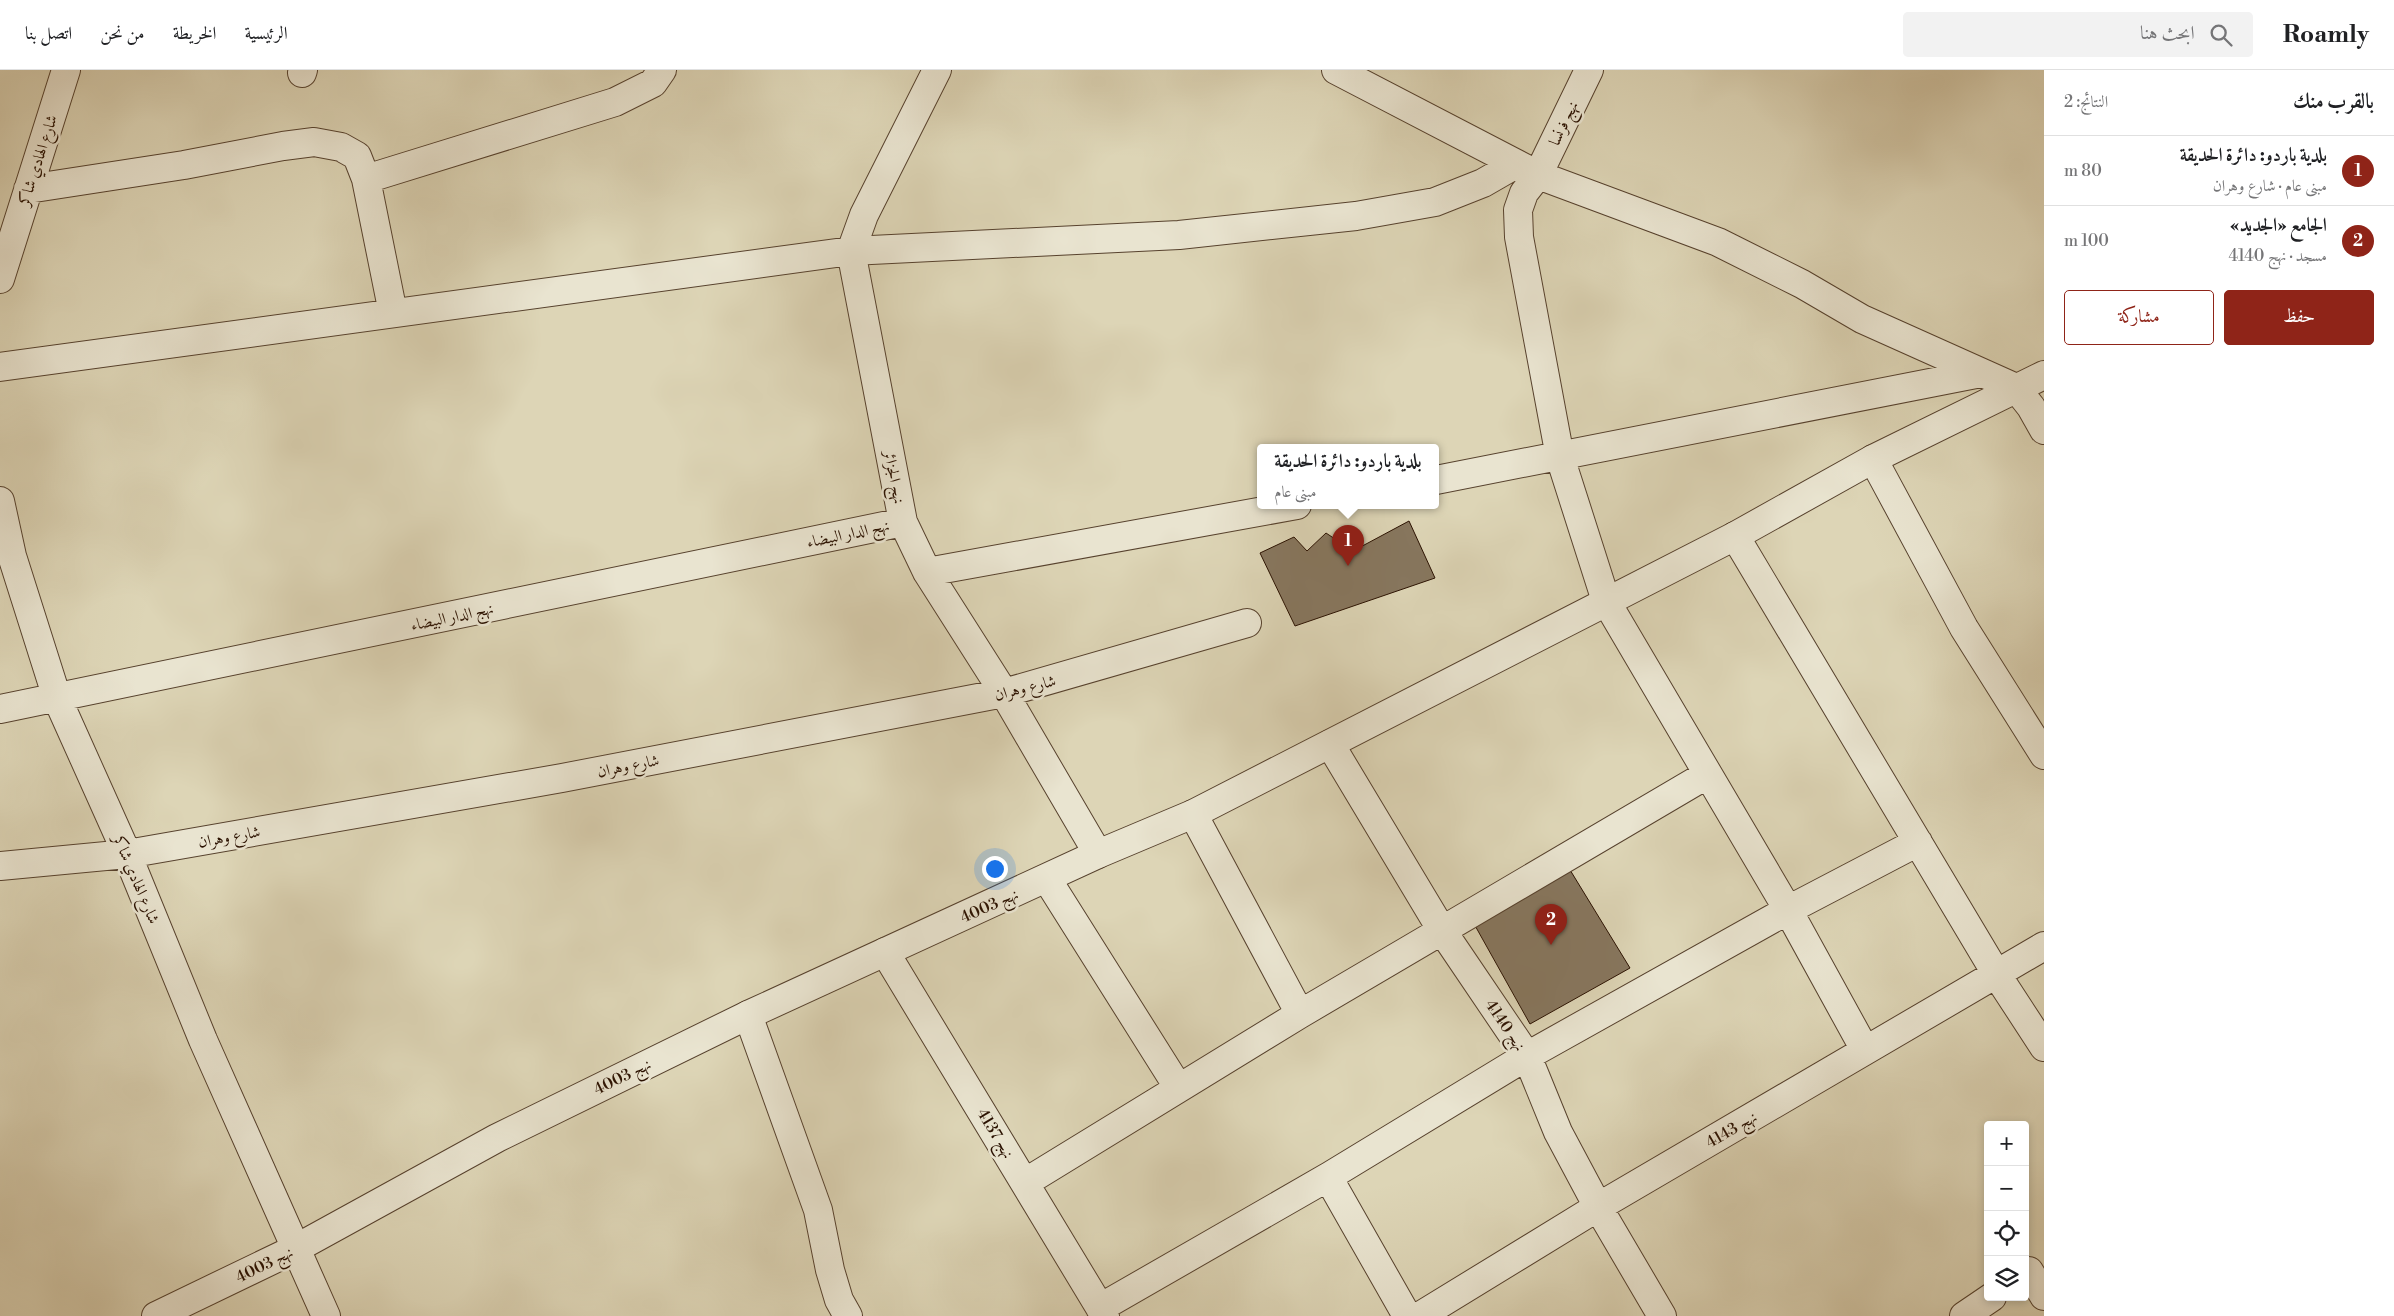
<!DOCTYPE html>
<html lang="ar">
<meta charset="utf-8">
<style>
:root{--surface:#fff;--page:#f2f2f2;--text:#202124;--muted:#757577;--line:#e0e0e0;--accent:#8f2418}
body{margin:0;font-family:"Libre Bodoni",Amiri,serif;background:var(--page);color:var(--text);direction:rtl}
.controls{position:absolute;right:15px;bottom:15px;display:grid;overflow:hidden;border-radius:5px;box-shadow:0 2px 8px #0003}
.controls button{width:45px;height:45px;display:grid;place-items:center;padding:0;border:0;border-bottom:1px solid var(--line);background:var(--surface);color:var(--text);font:25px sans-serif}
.you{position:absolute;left:994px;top:798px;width:18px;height:18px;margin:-12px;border:4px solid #fff;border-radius:50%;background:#1a73e8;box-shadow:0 0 0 8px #1a73e833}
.badge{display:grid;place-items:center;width:32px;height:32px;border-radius:50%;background:var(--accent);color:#fff;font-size:16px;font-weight:700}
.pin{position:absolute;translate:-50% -41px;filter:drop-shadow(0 1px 2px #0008)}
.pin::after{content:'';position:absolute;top:26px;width:18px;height:15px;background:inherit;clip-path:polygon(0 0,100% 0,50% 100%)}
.popup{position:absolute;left:1257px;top:374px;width:182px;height:65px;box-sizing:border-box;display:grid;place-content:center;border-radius:5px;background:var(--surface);filter:drop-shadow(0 1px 4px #0005);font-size:16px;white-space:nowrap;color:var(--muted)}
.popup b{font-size:19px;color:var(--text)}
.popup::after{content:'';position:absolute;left:50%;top:100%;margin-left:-10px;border:10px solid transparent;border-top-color:var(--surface)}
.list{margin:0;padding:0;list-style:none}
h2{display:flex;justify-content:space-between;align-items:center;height:65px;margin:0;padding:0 20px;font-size:21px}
h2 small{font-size:16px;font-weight:400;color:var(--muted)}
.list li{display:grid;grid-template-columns:32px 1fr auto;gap:15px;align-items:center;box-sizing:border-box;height:70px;padding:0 20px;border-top:1px solid var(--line)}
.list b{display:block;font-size:19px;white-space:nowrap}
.list p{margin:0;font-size:16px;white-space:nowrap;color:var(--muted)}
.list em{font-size:16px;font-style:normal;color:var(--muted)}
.actions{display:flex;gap:10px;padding:15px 20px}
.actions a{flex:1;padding:11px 0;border:1px solid var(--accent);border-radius:5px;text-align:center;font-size:18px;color:var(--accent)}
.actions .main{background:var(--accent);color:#fff}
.icon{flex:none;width:28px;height:28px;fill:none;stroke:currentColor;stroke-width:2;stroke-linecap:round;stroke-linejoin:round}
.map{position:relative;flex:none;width:2044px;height:1246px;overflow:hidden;direction:ltr}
header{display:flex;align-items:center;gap:30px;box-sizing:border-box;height:70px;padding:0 25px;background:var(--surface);border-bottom:1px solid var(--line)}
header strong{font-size:24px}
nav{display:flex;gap:28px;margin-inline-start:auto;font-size:18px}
.search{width:350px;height:45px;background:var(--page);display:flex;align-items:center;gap:12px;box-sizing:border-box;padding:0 18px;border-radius:5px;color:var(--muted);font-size:19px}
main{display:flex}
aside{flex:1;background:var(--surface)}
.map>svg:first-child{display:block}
.building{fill:#87775f;stroke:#2a1101}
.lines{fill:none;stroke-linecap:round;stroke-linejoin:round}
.minor-casing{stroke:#57422e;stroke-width:30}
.tertiary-casing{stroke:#57422e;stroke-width:30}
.minor{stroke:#e9e4d0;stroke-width:28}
.tertiary{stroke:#e9e4d0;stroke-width:28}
.labels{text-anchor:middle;stroke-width:5;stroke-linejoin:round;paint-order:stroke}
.street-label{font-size:16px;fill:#2a1101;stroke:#e9e4d0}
</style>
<header>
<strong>Roamly</strong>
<div class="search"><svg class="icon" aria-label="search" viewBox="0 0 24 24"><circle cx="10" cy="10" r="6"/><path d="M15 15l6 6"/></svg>ابحث هنا</div>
<nav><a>الرئيسية</a><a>الخريطة</a><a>من نحن</a><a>اتصل بنا</a></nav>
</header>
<main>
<aside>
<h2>بالقرب منك<small>النتائج: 2</small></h2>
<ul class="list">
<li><span class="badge">1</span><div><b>بلدية باردو: دائرة الحديقة</b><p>مبنى عام · شارع وهران</p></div><em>80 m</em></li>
<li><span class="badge">2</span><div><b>الجامع «الجديد»</b><p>مسجد · نهج 4140</p></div><em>100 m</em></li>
</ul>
<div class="actions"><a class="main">حفظ</a><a>مشاركة</a></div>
</aside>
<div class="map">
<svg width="2044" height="1246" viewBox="0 0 2044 1246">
<rect width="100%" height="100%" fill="#ddd5b6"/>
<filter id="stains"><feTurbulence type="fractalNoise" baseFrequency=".004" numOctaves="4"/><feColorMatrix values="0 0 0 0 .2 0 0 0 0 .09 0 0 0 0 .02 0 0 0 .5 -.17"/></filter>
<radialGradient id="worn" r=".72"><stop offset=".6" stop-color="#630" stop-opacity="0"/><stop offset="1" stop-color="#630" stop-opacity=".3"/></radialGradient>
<!-- building -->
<path class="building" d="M1409,451L1435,508L1295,556L1260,483L1294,467L1307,481L1326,463L1353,481Z
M1567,795L1630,898L1530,954L1473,852Z"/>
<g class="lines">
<defs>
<path id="minor" d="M937,0L864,145L851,181L903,452L927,502L1004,623L1098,784
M1336,0L1538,105L1718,172L1802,214L1862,249L2016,318L2031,337L2044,360
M1589,0L1538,105L1524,123L1518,140L1519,167L1560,387L1606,531L1788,840L1865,980
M302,3L303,0
M366,109L615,32L653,13L662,0
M28,119L184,95L283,76L314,72L341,77L357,86L366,109L393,243
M0,209L66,0
M0,297L851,181L1179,165L1356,146L1435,132L1483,113L1516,94
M1873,389L1964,558L2044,685
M1436,410L1981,303
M0,431L12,486L57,628L127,784L203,970L326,1246
M1735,466L1997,905L2044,977
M927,502L1297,435
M0,639L903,452
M1330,674L1441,859L1527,986L1558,1062L1598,1137L1662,1246
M1193,744L1300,944
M0,796L127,784L562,708L1004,623L1247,553
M1047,809L1178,1017
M885,882L1105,1246
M748,945L818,1140L830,1200L839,1230L848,1246
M1328,1107L1407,1246
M1026,1112L1300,944L1708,704
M2029,1201L2044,1226
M1100,1238L1328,1107L1527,986L1788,840L1918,772
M1420,1246L1598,1137L2044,876
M1964,1246L1992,1227"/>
<path id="tertiary" d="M156,1246L295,1179L497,1068L748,945L1098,784L1193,744L1735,466L1873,389L2044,305"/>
</defs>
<!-- minor casing -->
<use href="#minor" class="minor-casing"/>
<!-- tertiary casing -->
<use href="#tertiary" class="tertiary-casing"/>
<!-- minor -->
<use href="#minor" class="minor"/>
<!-- tertiary -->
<use href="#tertiary" class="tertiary"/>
</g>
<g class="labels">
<!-- street labels -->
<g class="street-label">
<text transform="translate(1563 53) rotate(-64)" y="6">نهج فرنسا</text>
<text transform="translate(37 90) rotate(-72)" y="6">شارع الهادي شاكر</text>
<text transform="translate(895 407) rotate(79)" y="6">نهج الجزائر</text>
<text transform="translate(848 463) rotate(-12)" y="6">نهج الدار البيضاء</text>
<text transform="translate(452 546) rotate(-12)" y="6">نهج الدار البيضاء</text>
<text transform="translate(1025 617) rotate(-14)" y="6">شارع وهران</text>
<text transform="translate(628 695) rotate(-11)" y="6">شارع وهران</text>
<text transform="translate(229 766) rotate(-10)" y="6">شارع وهران</text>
<text transform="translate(137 809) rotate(67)" y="6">شارع الهادي شاكر</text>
<text transform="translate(989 835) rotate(-24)" y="6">نهج 4003</text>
<text transform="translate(1506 955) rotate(56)" y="6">نهج 4140</text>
<text transform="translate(622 1006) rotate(-26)" y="6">نهج 4003</text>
<text transform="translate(1731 1059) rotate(-30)" y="6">نهج 4143</text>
<text transform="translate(996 1063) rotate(59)" y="6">نهج 4137</text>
<text transform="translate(264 1194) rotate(-26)" y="6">نهج 4003</text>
</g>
</g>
<rect width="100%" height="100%" filter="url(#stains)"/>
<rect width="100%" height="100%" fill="url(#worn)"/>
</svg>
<div class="controls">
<button>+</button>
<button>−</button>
<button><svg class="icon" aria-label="locate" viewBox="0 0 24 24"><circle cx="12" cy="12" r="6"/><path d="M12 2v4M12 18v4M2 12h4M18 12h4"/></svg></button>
<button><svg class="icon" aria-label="layers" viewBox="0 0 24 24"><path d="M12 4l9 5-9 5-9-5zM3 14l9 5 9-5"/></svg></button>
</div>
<div class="you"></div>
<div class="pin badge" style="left:1348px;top:496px">1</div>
<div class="popup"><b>بلدية باردو: دائرة الحديقة</b>مبنى عام</div>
<div class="pin badge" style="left:1551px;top:875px">2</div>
</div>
</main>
